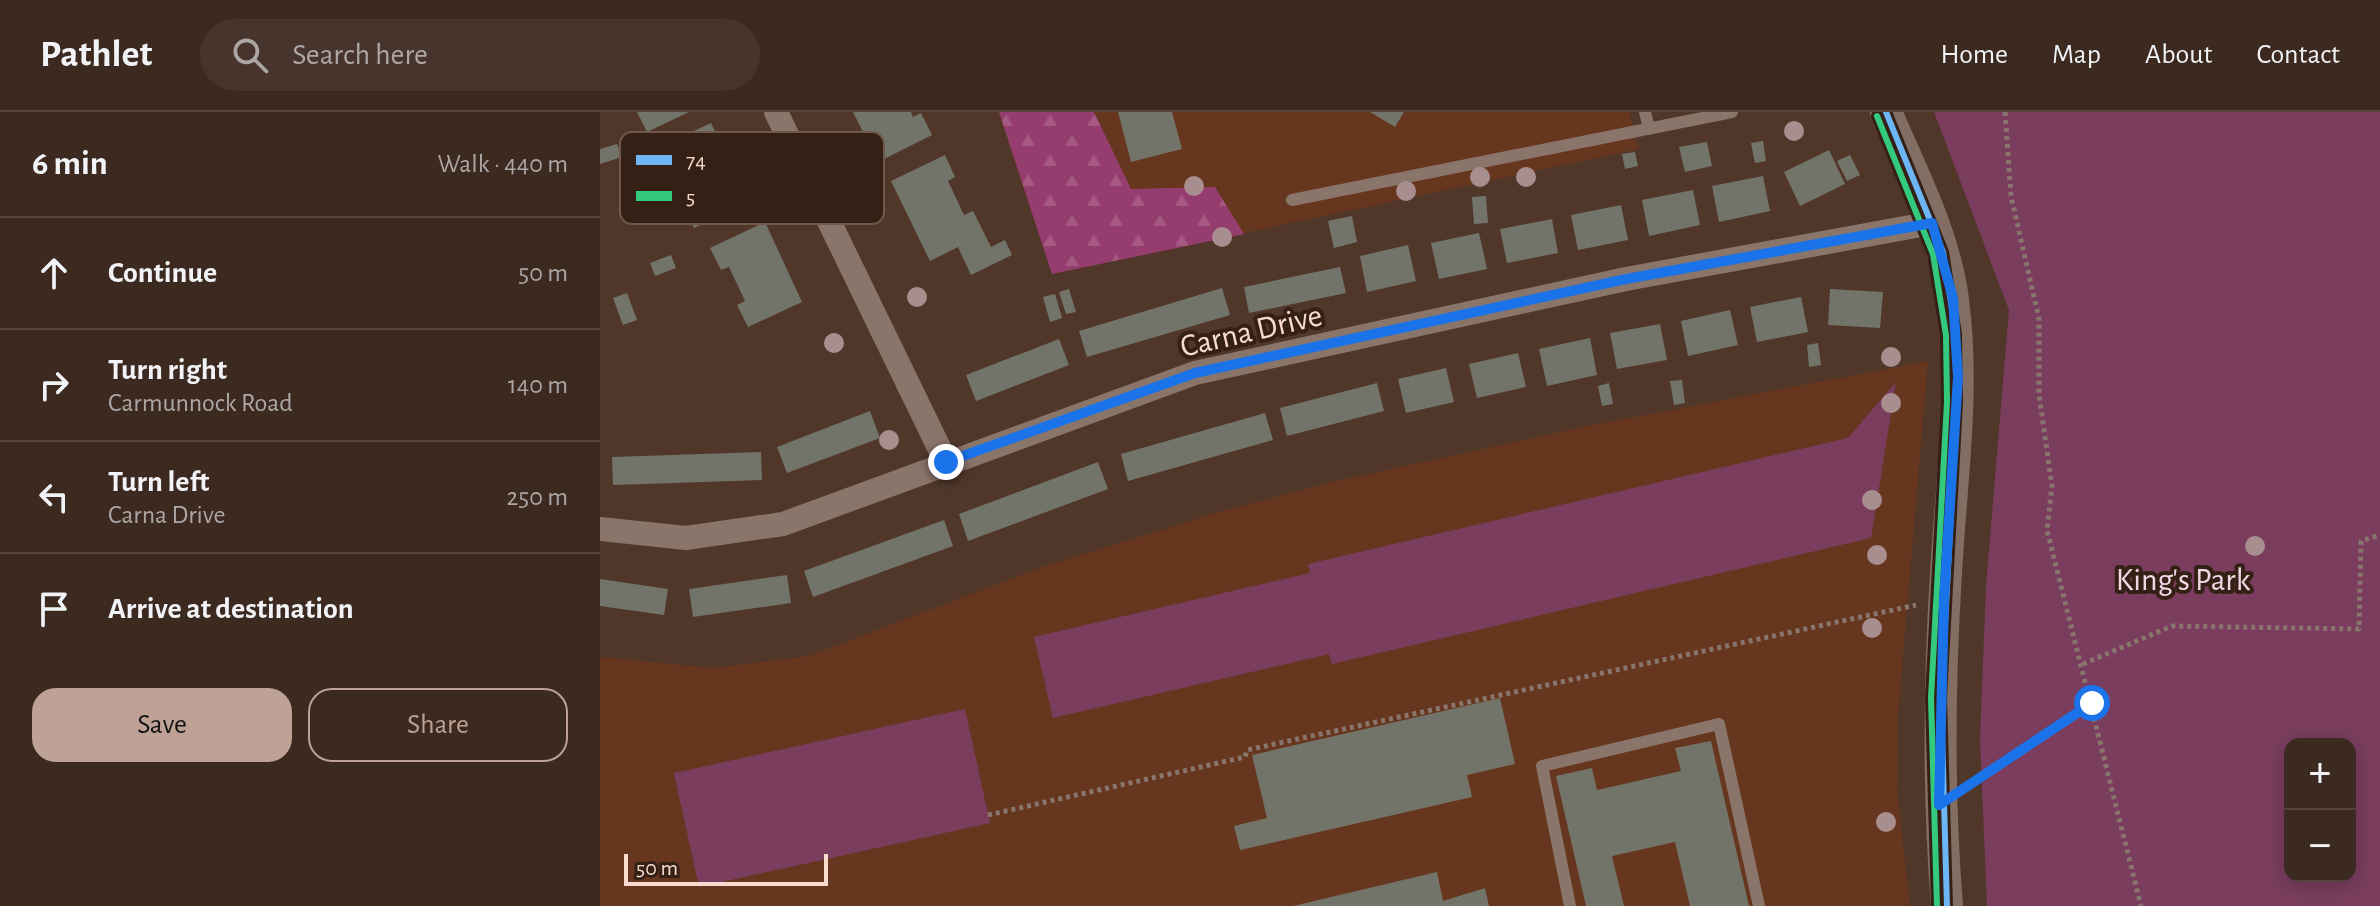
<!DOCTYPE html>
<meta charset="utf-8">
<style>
:root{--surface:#3c2920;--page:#47352d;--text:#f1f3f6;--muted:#aca6a5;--line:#55453e;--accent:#bda295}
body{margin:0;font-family:"Alegreya Sans",sans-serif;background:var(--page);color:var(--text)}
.controls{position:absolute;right:24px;bottom:24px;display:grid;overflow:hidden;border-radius:16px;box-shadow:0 4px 20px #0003}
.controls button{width:72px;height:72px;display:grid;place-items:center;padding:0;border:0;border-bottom:2px solid var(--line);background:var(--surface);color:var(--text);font:40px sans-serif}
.scale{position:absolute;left:24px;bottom:20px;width:204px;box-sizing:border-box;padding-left:8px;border:4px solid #f8dbce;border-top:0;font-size:22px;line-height:28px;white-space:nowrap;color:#f8dbce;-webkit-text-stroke:6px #352016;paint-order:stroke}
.stop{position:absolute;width:24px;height:24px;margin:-18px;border:6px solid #1a73e8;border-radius:50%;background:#fff}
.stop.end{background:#1a73e8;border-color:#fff;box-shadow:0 2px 8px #0008}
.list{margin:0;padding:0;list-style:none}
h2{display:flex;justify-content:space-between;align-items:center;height:104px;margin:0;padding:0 32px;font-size:34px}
h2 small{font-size:26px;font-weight:400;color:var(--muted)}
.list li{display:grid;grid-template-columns:52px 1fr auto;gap:24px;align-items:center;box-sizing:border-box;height:112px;padding:0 32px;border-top:2px solid var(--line)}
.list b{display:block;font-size:30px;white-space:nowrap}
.list p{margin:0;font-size:26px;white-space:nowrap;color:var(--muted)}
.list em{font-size:26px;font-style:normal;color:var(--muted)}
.actions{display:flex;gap:16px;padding:24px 32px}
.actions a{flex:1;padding:18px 0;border:2px solid var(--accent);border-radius:24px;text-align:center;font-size:28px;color:var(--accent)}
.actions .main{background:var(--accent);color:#111}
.icon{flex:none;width:44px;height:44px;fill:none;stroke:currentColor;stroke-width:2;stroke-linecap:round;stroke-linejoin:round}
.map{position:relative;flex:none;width:1780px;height:794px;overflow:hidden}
header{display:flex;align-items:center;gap:48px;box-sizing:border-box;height:112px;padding:0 40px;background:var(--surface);border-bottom:2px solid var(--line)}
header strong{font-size:38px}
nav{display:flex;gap:44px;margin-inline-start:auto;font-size:28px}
.search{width:560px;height:72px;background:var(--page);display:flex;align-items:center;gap:20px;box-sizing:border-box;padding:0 28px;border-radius:44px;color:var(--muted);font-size:30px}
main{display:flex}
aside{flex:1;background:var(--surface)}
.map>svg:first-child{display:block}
.built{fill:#67361e}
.forest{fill:url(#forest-firs)}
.green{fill:#7a3d5e;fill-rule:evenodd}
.building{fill:#737469}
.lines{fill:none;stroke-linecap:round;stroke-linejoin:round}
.path{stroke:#88756c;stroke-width:5;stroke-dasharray:4 4;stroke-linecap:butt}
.service{stroke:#8a756b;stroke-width:12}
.minor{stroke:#8a756b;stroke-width:24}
.secondary{stroke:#836e63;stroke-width:32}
.bus-1-casing{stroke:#352016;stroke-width:12}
.bus-2-casing{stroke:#352016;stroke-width:12}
.bus-1{stroke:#6db6f5;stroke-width:6}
.bus-2{stroke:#33ca7d;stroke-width:6}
.tree{fill:#a98e90}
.route{stroke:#1a73e8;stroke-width:10}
.labels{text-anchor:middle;stroke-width:8;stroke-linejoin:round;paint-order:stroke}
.street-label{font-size:32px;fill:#f8dbce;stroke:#352016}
.park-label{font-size:32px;fill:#f1d6e4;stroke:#352016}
.key{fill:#352016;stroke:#70584d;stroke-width:2}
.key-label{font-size:22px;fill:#f8dbce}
</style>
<header>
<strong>Pathlet</strong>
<div class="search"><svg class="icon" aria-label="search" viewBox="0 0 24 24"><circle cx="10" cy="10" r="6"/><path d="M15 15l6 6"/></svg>Search here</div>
<nav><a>Home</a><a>Map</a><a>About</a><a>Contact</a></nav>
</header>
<main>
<aside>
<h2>6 min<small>Walk · 440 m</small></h2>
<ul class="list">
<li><svg class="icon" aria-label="ahead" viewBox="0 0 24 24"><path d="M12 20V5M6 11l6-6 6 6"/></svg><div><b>Continue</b></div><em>50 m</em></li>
<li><svg class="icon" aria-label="right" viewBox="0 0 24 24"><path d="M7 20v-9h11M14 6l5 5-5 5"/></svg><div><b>Turn right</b><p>Carmunnock Road</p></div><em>140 m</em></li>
<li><svg class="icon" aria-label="left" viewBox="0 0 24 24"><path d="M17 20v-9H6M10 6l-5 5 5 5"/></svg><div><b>Turn left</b><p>Carna Drive</p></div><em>250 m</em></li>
<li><svg class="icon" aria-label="arrive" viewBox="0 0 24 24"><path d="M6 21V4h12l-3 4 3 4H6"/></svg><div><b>Arrive at destination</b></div></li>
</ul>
<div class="actions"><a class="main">Save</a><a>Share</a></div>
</aside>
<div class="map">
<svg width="1780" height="794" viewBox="0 0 1780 794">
<defs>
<pattern id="forest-firs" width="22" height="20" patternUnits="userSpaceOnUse" patternTransform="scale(2)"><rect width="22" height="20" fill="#953d6f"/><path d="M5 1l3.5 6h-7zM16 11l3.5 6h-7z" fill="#a55882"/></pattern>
</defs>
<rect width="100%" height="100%" fill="#50372a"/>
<!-- built -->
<path class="built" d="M399,0H1030L1038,37L452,162Z
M1328,249L1298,602L1297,678L1310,794H0V545L113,556L209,544L442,455L626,398L733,370L978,316Z"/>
<!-- forest -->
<path class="forest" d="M399,0H494L531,77L615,75L644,122L452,162Z"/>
<!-- green -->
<path class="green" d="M1334,0H1780V794H1387L1380,628L1386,474L1409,198ZM1690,632H1750V764H1690Z
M1296,270L1271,426L732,552L729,542L453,606L434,525L710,461L708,452L1248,326Z
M365,597L390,711L99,775L74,661Z"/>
<!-- building -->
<path class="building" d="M37,0H89L47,20Z
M253,0H311L313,5L321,1L332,23L278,50Z
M518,0H572L582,37L531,50Z
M770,0H804L795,15Z
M111,11L149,90L94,116L84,93L92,89L76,55L68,59L57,36Z
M1163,29L1166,49L1155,51L1151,31Z
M1107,30L1112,54L1085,60L1079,35Z
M17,32L22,45L0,52V37Z
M1229,38L1245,72L1200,94L1184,60Z
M1035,40L1038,54L1025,57L1022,42Z
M345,43L355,65L348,69L364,103L373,99L391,135L405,128L412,143L371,163L358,135L330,149L291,69Z
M1250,43L1260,63L1247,69L1237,49Z
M1163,64L1170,99L1119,110L1112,74Z
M1093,78L1100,113L1049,124L1042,88Z
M886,84L888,111L874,112L872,85Z
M1021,93L1028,128L978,138L971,103Z
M752,104L757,130L734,136L728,109Z
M952,107L958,141L907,151L900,117Z
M165,110L202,190L148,215L137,193L145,189L129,155L121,158L110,136Z
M879,121L887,157L839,167L831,131Z
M808,133L816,169L767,180L760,144Z
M71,143L76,156L55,164L50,151Z
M740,155L746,181L649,201L644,175Z
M622,176L630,203L487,245L479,219Z
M469,177L476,200L466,202L459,180Z
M1230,177L1283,180L1280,216L1228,213Z
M27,181L37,208L23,213L13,186Z
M455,182L462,206L450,210L443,185Z
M1201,185L1208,220L1157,230L1150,195Z
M1130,198L1138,233L1088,244L1081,209Z
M1060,212L1067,248L1017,257L1010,221Z
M990,226L997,263L947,274L939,237Z
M459,227L469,253L376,289L366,263Z
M1218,231L1221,253L1209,255L1207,233Z
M918,241L926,275L877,286L869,252Z
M846,256L854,290L806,301L798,267Z
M1082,268L1085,291L1074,293L1070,269Z
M777,271L784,299L687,324L680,296Z
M1009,271L1013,292L1002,294L998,274Z
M270,299L280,326L187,361L177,335Z
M665,301L673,328L528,369L521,342Z
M161,340L162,368L13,373L12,345Z
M498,350L508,377L368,429L359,402Z
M344,408L353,434L213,485L204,459Z
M187,463L191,491L93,505L89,477Z
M0,467L68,477L64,503L0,494Z
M900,586L915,652L867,663L872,685L640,738L634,714L667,706L652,643Z
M1111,629L1149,794H1090L1075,730L1012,744L1024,794H986L956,664L992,656L997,678L1081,659L1075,636Z
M837,760L843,789L885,776L889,794H693Z"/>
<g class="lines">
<!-- path -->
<path class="path" d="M1405,0L1411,84L1439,207V283L1452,374L1447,418L1541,794
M1483,552L1572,514L1759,517L1761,429L1780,423
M1369,673L1492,591
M388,703L645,645L647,638L1316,493"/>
<!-- service -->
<path class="service" d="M1045,0L1049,17
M692,88L1132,0
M970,794L942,654L1119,612L1159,794"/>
<!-- minor -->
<path class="minor" d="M176,0L346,350
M0,417L86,426L183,412L595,261L1026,167L1332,111"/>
<!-- secondary -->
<path class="secondary" d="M1286,0C1311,59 1345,123 1353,188C1365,278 1351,371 1346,461C1339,572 1338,683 1347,794"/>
<defs>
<path id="bus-1" d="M1286,0L1343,140L1356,222L1357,290L1341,586L1347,794"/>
<path id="bus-2" d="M1277,4L1333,142L1346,223L1347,290L1331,586L1337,794"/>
</defs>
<!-- bus-1 casing -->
<use href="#bus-1" class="bus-1-casing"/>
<!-- bus-2 casing -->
<use href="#bus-2" class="bus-2-casing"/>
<!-- bus-1 -->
<use href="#bus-1" class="bus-1"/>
<!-- bus-2 -->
<use href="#bus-2" class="bus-2"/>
</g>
<!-- trees -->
<g class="tree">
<circle cx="1194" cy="19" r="10"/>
<circle cx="880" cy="65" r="10"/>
<circle cx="926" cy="65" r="10"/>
<circle cx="594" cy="74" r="10"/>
<circle cx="806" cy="79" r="10"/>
<circle cx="622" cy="125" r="10"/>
<circle cx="317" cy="185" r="10"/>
<circle cx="234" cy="231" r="10"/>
<circle cx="1291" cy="245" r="10"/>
<circle cx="1291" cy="291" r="10"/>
<circle cx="289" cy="328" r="10"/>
<circle cx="1272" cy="388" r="10"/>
<circle cx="1655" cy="434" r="10"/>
<circle cx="1277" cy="443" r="10"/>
<circle cx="1272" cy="516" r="10"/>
<circle cx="1286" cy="710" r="10"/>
</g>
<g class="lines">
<!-- route -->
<path class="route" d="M346,350L595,261L1026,167L1332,111L1353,186L1358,265L1344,487L1339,693L1492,591"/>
</g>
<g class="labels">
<!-- street labels -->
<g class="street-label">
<text transform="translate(651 218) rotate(-13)" y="11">Carna Drive</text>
</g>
<!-- park labels -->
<g class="park-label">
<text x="1583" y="478">King's Park</text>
</g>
</g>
<!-- legend -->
<rect x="20" y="20" width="264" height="92" rx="12" class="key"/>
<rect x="36" y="43" width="36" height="10" fill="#6db6f5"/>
<rect x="36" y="79" width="36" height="10" fill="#33ca7d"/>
<g class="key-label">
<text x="86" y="56">74</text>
<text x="86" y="92">5</text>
</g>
</svg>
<div class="controls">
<button>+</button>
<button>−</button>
</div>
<div class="scale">50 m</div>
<div class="stop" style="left:1492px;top:591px"></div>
<div class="stop end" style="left:346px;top:350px"></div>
</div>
</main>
